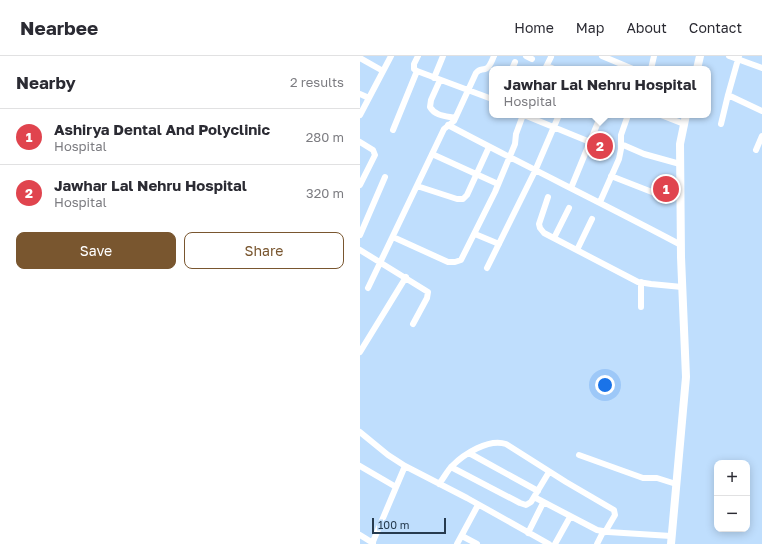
<!DOCTYPE html>
<meta charset="utf-8">
<style>
:root{--surface:#fff;--page:#f7f7f7;--text:#2b2b33;--muted:#7c7c81;--line:#e1e1e2;--accent:#79562f}
body{margin:0;font-family:"Golos Text",sans-serif;background:var(--page);color:var(--text)}
.controls{position:absolute;right:12px;bottom:12px;display:grid;overflow:hidden;border-radius:8px;box-shadow:0 2px 10px #0003}
.controls button{width:36px;height:36px;display:grid;place-items:center;padding:0;border:0;border-bottom:1px solid var(--line);background:var(--surface);color:var(--text);font:20px sans-serif}
.scale{position:absolute;left:12px;bottom:10px;width:74px;box-sizing:border-box;padding-left:4px;border:2px solid #263b4f;border-top:0;font-size:11px;line-height:14px;white-space:nowrap;color:#263b4f;-webkit-text-stroke:3px #bfdefd;paint-order:stroke}
.you{position:absolute;left:245px;top:329px;width:14px;height:14px;margin:-10px;border:3px solid #fff;border-radius:50%;background:#1a73e8;box-shadow:0 0 0 6px #1a73e833}
.badge{display:grid;place-items:center;width:26px;height:26px;border-radius:50%;background:var(--accent);color:#fff;font-size:13px;font-weight:700}
.pin{position:absolute;translate:-50% -50%;border:2px solid #fff;box-shadow:0 1px 4px #0006}
.popup{position:absolute;left:129px;top:10px;width:222px;height:52px;box-sizing:border-box;display:grid;place-content:center;border-radius:8px;background:var(--surface);filter:drop-shadow(0 1px 3px #0005);font-size:13px;white-space:nowrap;color:var(--muted)}
.popup b{font-size:15px;color:var(--text)}
.popup::after{content:'';position:absolute;left:50%;top:100%;margin-left:-8px;border:8px solid transparent;border-top-color:var(--surface)}
.list{margin:0;padding:0;list-style:none}
h2{display:flex;justify-content:space-between;align-items:center;height:52px;margin:0;padding:0 16px;font-size:17px}
h2 small{font-size:13px;font-weight:400;color:var(--muted)}
.list li{display:grid;grid-template-columns:26px 1fr auto;gap:12px;align-items:center;box-sizing:border-box;height:56px;padding:0 16px;border-top:1px solid var(--line)}
.list b{display:block;font-size:15px;white-space:nowrap}
.list p{margin:0;font-size:13px;white-space:nowrap;color:var(--muted)}
.list em{font-size:13px;font-style:normal;color:var(--muted)}
.actions{display:flex;gap:8px;padding:12px 16px}
.actions a{flex:1;padding:9px 0;border:1px solid var(--accent);border-radius:8px;text-align:center;font-size:14px;color:var(--accent)}
.actions .main{background:var(--accent);color:#fff}
.map{position:relative;flex:none;width:402px;height:488px;overflow:hidden}
header{display:flex;align-items:center;gap:24px;box-sizing:border-box;height:56px;padding:0 20px;background:var(--surface);border-bottom:1px solid var(--line)}
header strong{font-size:19px}
nav{display:flex;gap:22px;margin-inline-start:auto;font-size:14px}
main{display:flex}
aside{flex:1;background:var(--surface)}
.map>svg:first-child{display:block}
.building{fill:#4fc3f2;stroke:#3f8dad}
.lines{fill:none;stroke-linecap:round;stroke-linejoin:round}
.street{stroke:#fff;stroke-width:6}
.secondary{stroke:#fff;stroke-width:8}
</style>
<header>
<strong>Nearbee</strong>
<nav><a>Home</a><a>Map</a><a>About</a><a>Contact</a></nav>
</header>
<main>
<aside>
<h2>Nearby<small>2 results</small></h2>
<ul class="list">
<li><span class="badge" style="background:#e0444e">1</span><div><b>Ashirya Dental And Polyclinic</b><p>Hospital</p></div><em>280 m</em></li>
<li><span class="badge" style="background:#e0444e">2</span><div><b>Jawhar Lal Nehru Hospital</b><p>Hospital</p></div><em>320 m</em></li>
</ul>
<div class="actions"><a class="main">Save</a><a>Share</a></div>
</aside>
<div class="map">
<svg width="402" height="488" viewBox="0 0 402 488">
<rect width="100%" height="100%" fill="#bfdefd"/>
<!-- building -->
<path class="building" d="M296,124L312,126L311,135L296,132Z"/>
<g class="lines">
<!-- street -->
<path class="street" d="M58,0L54,8V13L57,15L132,43
M166,0L172,3
M242,0L273,13
M369,0L402,12
M0,2L23,15
M187,10L194,13
M152,13L155,6
M185,13L191,1
M291,13L294,0
M74,22L83,0
M80,24L71,44L70,51C75,60 86,60 95,62
M0,38L9,42
M368,39L402,55
M0,59L31,0
M164,59L230,86
M301,59L324,68
M361,68L368,39L379,0
M88,69C165,110 244,148 321,189
M33,74L57,15
M0,86L13,94L15,99L0,129
M261,88L284,98L320,108
M396,94L402,80
M72,98L138,128
M251,120L292,136L321,141
M57,130L97,143H103L107,139L129,91
M211,132L241,59
M188,141L179,168L180,172L184,177L278,226L291,228L322,231
M240,146L259,103L261,93V79L268,59
M115,178L139,188
M0,179L25,121
M33,181L88,206H95L101,204L135,136L155,88L156,78L163,59
M194,182L209,152
M0,194L68,236L67,242L53,268
M217,194L232,163
M127,212L175,115L199,59
M8,232L84,73L94,65L116,17C119,13 120,14 125,13C130,12 132,4 134,0
M281,251V226
M0,296L46,221
M0,376L28,399L45,410L107,442L189,488
M109,397L178,435
M219,399L283,422H297L316,428
M0,410L36,431
M91,411L160,447L166,449L171,446L189,416
M79,428C84,422 87,415 92,410C104,398 129,382 146,388L206,426L254,454L255,459L245,476
M174,441L237,474L248,476L311,480
M168,477L183,447
M0,479L13,487
M102,480L117,488
M12,488L45,410
M97,488L118,449
M195,488L210,461
M237,488L243,476"/>
<!-- secondary -->
<path class="secondary" d="M337,13L340,0
M311,488L326,321L321,201L320,88L326,59"/>
</g>
</svg>
<div class="controls">
<button>+</button>
<button>−</button>
</div>
<div class="scale">100 m</div>
<div class="you"></div>
<div class="pin badge" style="left:306px;top:133px;background:#e0444e">1</div>
<div class="pin badge" style="left:240px;top:90px;background:#e0444e">2</div>
<div class="popup"><b>Jawhar Lal Nehru Hospital</b>Hospital</div>
</div>
</main>
